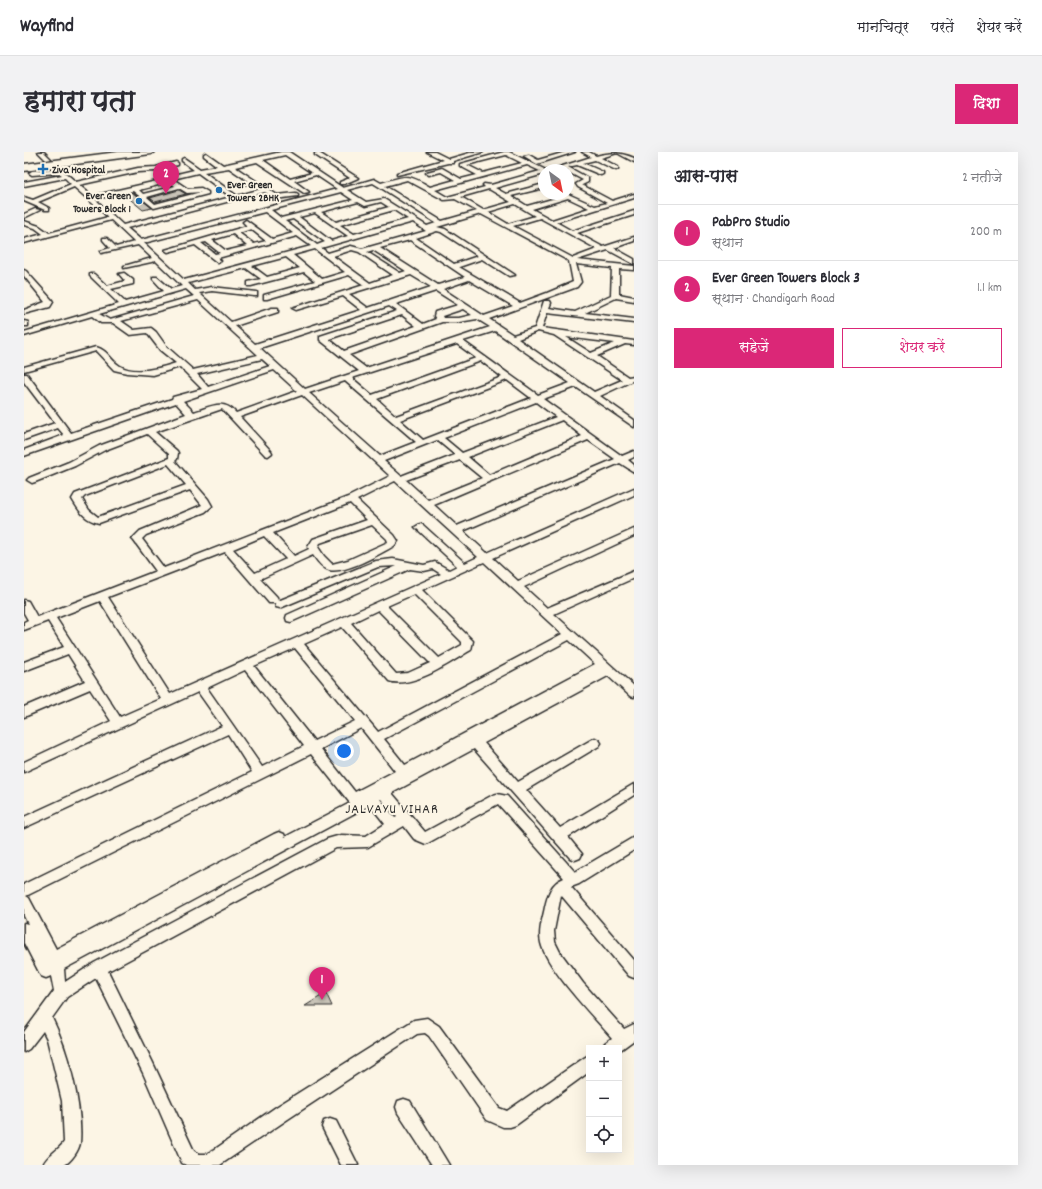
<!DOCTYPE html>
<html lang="hi">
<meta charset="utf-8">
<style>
:root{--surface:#fff;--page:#f2f2f3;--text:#2b2b33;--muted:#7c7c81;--line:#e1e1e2;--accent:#db2777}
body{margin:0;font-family:Dekko,"Playpen Sans Deva",sans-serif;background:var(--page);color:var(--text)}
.controls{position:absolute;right:12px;bottom:12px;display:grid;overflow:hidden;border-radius:0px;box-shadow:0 4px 16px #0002}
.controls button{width:36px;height:36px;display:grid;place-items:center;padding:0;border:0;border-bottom:1px solid var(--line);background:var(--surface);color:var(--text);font:20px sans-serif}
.compass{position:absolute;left:514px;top:12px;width:36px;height:36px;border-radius:50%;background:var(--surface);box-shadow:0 4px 16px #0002;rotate:147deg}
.you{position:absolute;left:320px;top:599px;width:14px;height:14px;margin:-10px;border:3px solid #fff;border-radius:50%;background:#1a73e8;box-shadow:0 0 0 6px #1a73e833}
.badge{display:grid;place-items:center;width:26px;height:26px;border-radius:50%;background:var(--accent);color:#fff;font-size:13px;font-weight:700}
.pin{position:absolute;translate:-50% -33px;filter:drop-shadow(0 1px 2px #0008)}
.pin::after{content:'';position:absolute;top:21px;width:14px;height:12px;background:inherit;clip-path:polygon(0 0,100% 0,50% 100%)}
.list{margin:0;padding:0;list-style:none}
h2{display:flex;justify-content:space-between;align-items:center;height:52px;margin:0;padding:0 16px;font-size:17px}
h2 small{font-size:13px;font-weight:400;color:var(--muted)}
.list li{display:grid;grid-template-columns:26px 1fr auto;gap:12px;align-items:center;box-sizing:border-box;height:56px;padding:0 16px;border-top:1px solid var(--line)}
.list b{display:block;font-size:15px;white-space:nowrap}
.list p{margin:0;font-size:13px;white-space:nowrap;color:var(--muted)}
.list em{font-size:13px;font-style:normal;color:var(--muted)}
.actions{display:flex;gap:8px;padding:12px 16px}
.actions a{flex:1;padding:9px 0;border:1px solid var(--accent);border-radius:0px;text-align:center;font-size:14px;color:var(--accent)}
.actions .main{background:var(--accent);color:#fff}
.icon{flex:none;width:22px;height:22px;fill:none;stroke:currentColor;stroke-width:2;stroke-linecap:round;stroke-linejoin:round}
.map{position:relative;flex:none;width:610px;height:1013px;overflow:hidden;border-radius:0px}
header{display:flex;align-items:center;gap:24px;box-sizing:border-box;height:56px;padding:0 20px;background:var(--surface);border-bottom:1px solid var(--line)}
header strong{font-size:19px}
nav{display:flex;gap:22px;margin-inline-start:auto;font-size:14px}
.intro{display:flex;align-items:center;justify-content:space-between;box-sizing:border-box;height:96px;padding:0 24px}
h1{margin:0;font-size:28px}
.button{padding:10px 18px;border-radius:0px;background:var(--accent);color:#fff;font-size:14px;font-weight:700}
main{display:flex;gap:24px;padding:0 24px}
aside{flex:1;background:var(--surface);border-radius:0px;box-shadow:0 4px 16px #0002}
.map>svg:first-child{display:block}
.building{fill:#c8c3b7;stroke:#2b2b2b}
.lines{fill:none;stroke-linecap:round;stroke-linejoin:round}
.minor-casing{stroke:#2b2b2b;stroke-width:3}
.major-casing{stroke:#2b2b2b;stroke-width:3}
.highway-casing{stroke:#2b2b2b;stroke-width:3}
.minor{fill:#fcf5e5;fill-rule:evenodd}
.major{fill:#fcf5e5;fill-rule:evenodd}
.highway{fill:#fcf5e5;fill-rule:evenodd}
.poi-dot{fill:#1f6fb2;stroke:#fcf5e5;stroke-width:1.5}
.labels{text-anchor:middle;stroke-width:4;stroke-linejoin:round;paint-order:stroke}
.far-poi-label{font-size:11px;font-weight:bold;fill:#2b2b2b;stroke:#fcf5e5;text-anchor:start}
.neighbourhood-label{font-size:14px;letter-spacing:1px;fill:#2b2b2b;stroke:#fcf5e5}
</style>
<header>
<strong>Wayfind</strong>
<nav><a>मानचित्र</a><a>परतें</a><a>शेयर करें</a></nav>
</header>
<div class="intro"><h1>हमारा पता</h1><a class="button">दिशा</a></div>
<main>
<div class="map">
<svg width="610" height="1013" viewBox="0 0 610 1013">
<rect width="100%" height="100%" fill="#fcf5e5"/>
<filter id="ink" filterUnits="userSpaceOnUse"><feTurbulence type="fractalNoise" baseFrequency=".025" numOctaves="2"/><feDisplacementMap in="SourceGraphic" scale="8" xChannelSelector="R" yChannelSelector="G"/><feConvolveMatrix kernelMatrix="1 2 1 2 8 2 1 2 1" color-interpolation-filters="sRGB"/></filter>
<g filter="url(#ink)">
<!-- building -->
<path class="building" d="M155,38L162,42L131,50L126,46Z
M109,41L128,56L119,58L101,43Z
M302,841L308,854H281Z"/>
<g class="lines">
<defs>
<path id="minor" d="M14,0H20L27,7L22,8Z
M257,0H265L319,36L350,27L357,31C383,24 382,21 406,35L431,28L417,20L405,23L402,21L403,20L418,16L437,27L453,23L436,14V12L480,0H485L522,18H520V22L471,36L482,42L520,32V36L487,44L503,54L539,44L537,42H544L571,54L583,51L554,35L552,32L559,28L544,20V18H526L567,5L558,0H565L572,4C588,0 596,0 610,6V10L593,1L577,6L594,15V17L592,18L571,8L559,11L579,20V22L577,23L553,13L544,15L564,26V30L558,33L588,49L610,42V46L532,70L548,79L610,59V63L553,81L579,95L610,85V89L590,96L610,107V112L584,98L553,108L610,114V118L595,117V142L610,145V149L592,146L561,161L610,167V171L523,161L518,176L610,189V193L601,192L573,204L604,225L610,224V228L576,244L610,268V275L552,235L519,247L598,304L610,299V305L604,308L610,313V320L596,311L439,379L463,401L610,336V343L469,406L494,429L610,377V384L500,435L523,456L610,419V426L530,462L610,534V545L606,544L584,524L460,591L494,630L567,588L571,586L575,588L577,591L575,594L502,638L536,676L610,632V643L544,685L558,702L556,706L551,708L546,706L450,597L368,641L401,680L469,643L473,642L483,644L551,720L610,685V698L555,732L547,735L610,808V826L605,824L537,743L530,779L531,790L536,800L559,831L600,877L610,872V888L595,899V896H578L581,891L588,886C569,864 523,817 517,791C514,779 519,766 521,755C524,742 527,731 540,726L474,652L402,692L390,687L380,674L344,695L312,696L84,819L129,911L170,999L175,1002H184L252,955L390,868L403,866L415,874L475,956L483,959L560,906L565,903V920L492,973L486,975H479L463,968L405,884L401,881L393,882L264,967L196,1013H162L158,1011L119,921L72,826L43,845L28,866C44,898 59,955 56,991C55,998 47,1010 40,1013C35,1013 25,1013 19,1013C23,1003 34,999 40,990L38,949L23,887L19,879L5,897L0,900V880L30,839L27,824L22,826L17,824L0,791V771L4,772L0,764V732L228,620L204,582L0,676V665L198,574L174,540L0,620V610L87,569L66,537L0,565V555L61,529L44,502L0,519V510L40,495L24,469L0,478V470L4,468L0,461V448L4,449L13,465L132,419L110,389L108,387L116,379L178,353L166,338L75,371C61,368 55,359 48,347L51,342L145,306V302L123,282L81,298L51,314L11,330L8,331L3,328L5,326L45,310L75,294L162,262L152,251L0,304V298L40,283L34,276L0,288V282L31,271L0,230V222H3L47,281L148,247L149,245L178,237L156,215L129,223L103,221L90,218L72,199L0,219V215L72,195C84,198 86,208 96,214C110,223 137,216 152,211L136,198L123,181L106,183L89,171H77L68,164L0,184V180L95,152L66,124V122H70L83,134L101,129L95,122L100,121L109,128V132L87,137L101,150L140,139L129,127V125H133L147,137L158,134L132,109L100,116V114L128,106L114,93L77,101V99L86,96L79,88V86H83L92,95L110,90L87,68L0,91V87L19,82L11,76L0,73V69L15,74L25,81L84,65L50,35L14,50L25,56V58H21L0,49V45L9,48L47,32L41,26L0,34V30L38,23L35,21L8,23L5,21L8,19L31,17L28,14L31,12L52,30L114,16L132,15L152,10L154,11V13L137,17L149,23L170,18L158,9V7L160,6L176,17L193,14L180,4V2L182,1L199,13ZM261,3L288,21L266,27L239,8ZM482,3L498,11L459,21L443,13ZM233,10L280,41L285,40L270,29L292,23L313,37L117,88L103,76L241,40L252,47L274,44V42L272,41L253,43L211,15ZM503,13L516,19L467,33L460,32L459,33L461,35L423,45L411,38ZM205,16L224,29L212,32V34L228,31L237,37L213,44L180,20ZM131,19L146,26L68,44L55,33L114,20ZM174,21L207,45L99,73L71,47L109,39L130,56L184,42V40L177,36L164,37L149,27ZM383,28L420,48L431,47L453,59L418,69L361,34ZM146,30L151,34L119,42L115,38ZM349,31L354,34L412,71L403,74L360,47L342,50L323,38ZM155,36L163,41L177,40L131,52L123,45ZM465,37L487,50L459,58L437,45ZM317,40L329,48L257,66L247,58ZM544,46L565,56L528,68L508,57ZM334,50L341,54L357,50L365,55L312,70L297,60ZM491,52L511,64L484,72L464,60ZM370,58L384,67L330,82L316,73ZM241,60L269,81L248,87L222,68L219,70L223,74L141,98L144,100L171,93L194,111L197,109L194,106L273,84L287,94L160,128L120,91ZM291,61L324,84L307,89L275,65ZM457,62L545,109L549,130L523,141L496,151L435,115L458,107L485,124L491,123L421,77L413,75ZM516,66L573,97L549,106L489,74ZM269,67L301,90L293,93L261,69ZM389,70L402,79L338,97L327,94L304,101L297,96ZM227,77L242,89L230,92L215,81ZM413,79L417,80L454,104L430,112L392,86ZM209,82L223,94L202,99L188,88ZM386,88L441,125L414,133L356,96ZM182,90L196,101L191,102L177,91ZM291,97L321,120L298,127L269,103ZM328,98L335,100L369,123L346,131L309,104ZM349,98L382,119L376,121L343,100ZM262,105L276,116L243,125L228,114ZM552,112L588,116L587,143L551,160L525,156L527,151L526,149H520L511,176L489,183L465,167L553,135L557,130ZM222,116L237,127L224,130V134H227L280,120L291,129L240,143V147H243L325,123L340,133L268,156L272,158L319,144L337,158L231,192L211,174L254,160V156H248L207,170L175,141L188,139L230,144H233V140L188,135L171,138L164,131ZM387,123L407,135L344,156L325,142ZM445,128L489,154L460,164L419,137ZM162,137L170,144L86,168L75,162ZM412,139L434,153L411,160L410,164L412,167L399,172L372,152ZM174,148L234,203L169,218L142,194L132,180L127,176L110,178L97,169ZM365,154L373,159L296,184V188L335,219L281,237L236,196ZM439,157L448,163L435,166H419L418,164ZM378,163L392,174L320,199L305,187ZM453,167L466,175L342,216L325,203L418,170H435ZM471,179L546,231L514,243L439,189ZM514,179L530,183L598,228L570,240L494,187ZM542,185L591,191L567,201ZM433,192L452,206L348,243L328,226ZM238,207L246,214L184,235L173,222ZM457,209L478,225L372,264L353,247ZM250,218L273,239L212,261C199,246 186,255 170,260L159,249ZM483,228L507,246L399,288L376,268ZM321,229L392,290L356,304L285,241ZM278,243L366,324L324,345L140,416L118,387L122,383L181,360L188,354L184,347L151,309L153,307L154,301L153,299L131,280L198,257L241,303L244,304L248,301L247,299L216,265ZM512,250L532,265L438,301L420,286ZM538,268L558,284L465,323L444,305ZM413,288L431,303L377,324L360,309ZM564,288L591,307L433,374L410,353ZM436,308L458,326L404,348L382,328ZM144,312L162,333L74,365L65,358L58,347L61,344ZM371,329L454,405L441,411L399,373L396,372L391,375L393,377L433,414L425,418L411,410L400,413L369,407L352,409L254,449L253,445L236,427L289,403C293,409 298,416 305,418C322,422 355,402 370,394L374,389L370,383L333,348ZM326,351L343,368L289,387L284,395L285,397L270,404L249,381ZM348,373L363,387L364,390L324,408L308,412L300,404L294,395L296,391ZM240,384L262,407L231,421L209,397ZM201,400L245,451H251L252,455L256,456L354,415L373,414L263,463L262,466L263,469L267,470L386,417L400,419L409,417L417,422L146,542L84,445ZM460,410L538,482L354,580L280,492L318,475L365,529C390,537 426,510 447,498L449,489L398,438ZM390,442L438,490V493L415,506L363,454ZM76,449L137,547L96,565L32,466ZM354,458L406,511L384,521L372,522L327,471ZM545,488L571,512L381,613L360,587ZM271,496L331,569L290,589L230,514ZM221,518L280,594L238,615L183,536ZM337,576L371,619L331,640L297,597ZM287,602L326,651L261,685L260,682L255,680L250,682L32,797L5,746L2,744ZM356,647H357L373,665L371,666ZM346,653L361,672L342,684L317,683L303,687L70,811L41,830L40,817Z
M403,0H411L425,7L449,0H459L429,9V11H424L373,23V21L419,8Z
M542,0H551L513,12L500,4L505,3L514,8Z
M291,1H295L334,26L320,32H316V30L326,26L291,3Z
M11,57L16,58L0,66V62Z
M0,118L2,119L28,148L29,150L26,155L0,162V158L21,150L0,124Z
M0,169L4,170V174H0Z
M380,947L386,949L425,1013H408L374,961L372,955L374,949Z
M306,967L312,969L334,1013H317L298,975L300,969Z"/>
<path id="major" d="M112,0H130L127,2L0,19V15Z"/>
<path id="highway" d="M94,0H117L113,2L0,18V12Z"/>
</defs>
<!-- minor casing -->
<use href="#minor" class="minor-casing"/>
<!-- major casing -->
<use href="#major" class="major-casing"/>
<!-- highway casing -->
<use href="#highway" class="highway-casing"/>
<!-- minor -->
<use href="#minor" class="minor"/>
<!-- major -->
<use href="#major" class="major"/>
<!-- highway -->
<use href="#highway" class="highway"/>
</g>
</g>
<!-- markers -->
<g class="poi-dot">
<path d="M17 11h4v4h4v4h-4v4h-4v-4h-4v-4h4z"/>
<circle cx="195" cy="38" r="4"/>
<circle cx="115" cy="49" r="4"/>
</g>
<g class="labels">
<!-- far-poi labels -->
<g class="far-poi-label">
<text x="28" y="21">Ziva Hospital</text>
<text x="203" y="36">Ever Green<tspan x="203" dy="13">Towers 2BHK</tspan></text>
<text x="107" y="47" text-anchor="end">Ever Green<tspan x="107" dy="13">Towers Block 1</tspan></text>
</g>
<!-- neighbourhood labels -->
<g class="neighbourhood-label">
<text x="368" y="661">JALVAYU VIHAR</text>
</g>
</g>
</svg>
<div class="controls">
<button>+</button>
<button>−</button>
<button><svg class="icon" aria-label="locate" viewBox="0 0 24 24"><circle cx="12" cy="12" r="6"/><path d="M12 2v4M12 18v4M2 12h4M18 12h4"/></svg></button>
</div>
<svg class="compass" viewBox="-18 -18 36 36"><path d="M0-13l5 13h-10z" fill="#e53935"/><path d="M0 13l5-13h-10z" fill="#7c7c81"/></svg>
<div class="you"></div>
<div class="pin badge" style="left:298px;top:848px">1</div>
<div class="pin badge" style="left:142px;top:42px">2</div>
</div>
<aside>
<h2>आस-पास<small>2 नतीजे</small></h2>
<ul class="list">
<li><span class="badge">1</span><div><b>PabPro Studio</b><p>स्थान</p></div><em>200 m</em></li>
<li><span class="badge">2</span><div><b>Ever Green Towers Block 3</b><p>स्थान · Chandigarh Road</p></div><em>1.1 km</em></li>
</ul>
<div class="actions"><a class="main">सहेजें</a><a>शेयर करें</a></div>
</aside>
</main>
